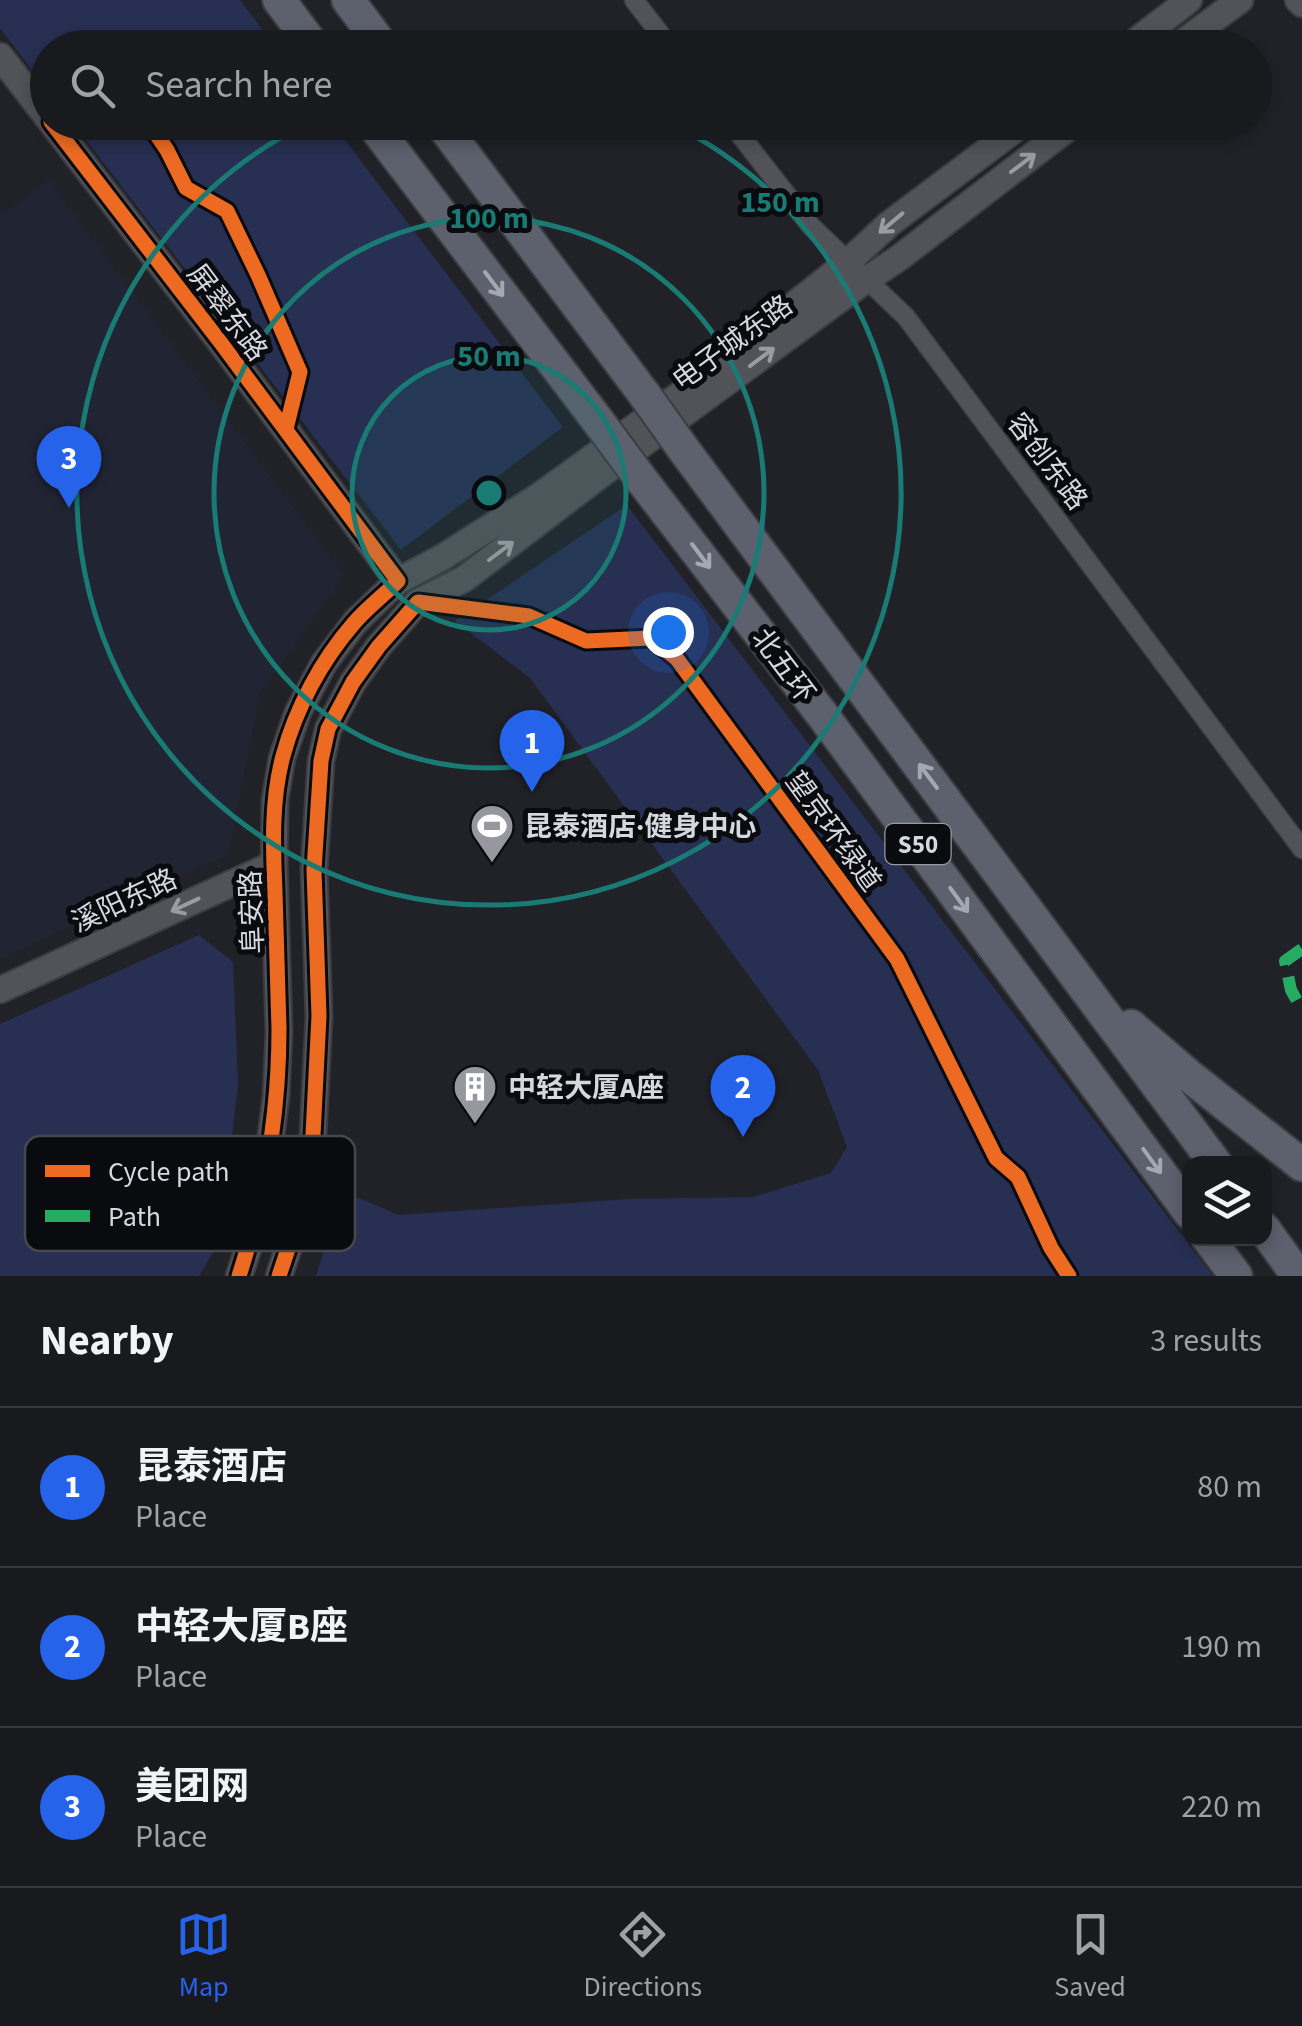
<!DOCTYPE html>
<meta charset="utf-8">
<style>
:root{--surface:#191a1e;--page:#26272b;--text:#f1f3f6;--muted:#9fa1a4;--line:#37383c;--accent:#2563eb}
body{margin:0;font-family:"Source Sans 3","Noto Sans SC",sans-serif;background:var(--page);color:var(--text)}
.controls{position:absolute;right:30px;bottom:30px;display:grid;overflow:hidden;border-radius:20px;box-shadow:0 5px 15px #0003}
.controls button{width:90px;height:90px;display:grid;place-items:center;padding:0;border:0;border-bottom:2px solid var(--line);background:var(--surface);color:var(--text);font:50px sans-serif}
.you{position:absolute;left:668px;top:632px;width:35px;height:35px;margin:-25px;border:8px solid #fff;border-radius:50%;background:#1a73e8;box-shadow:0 0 0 15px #1a73e833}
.badge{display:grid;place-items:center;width:65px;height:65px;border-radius:50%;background:var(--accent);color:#fff;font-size:32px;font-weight:700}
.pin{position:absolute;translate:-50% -82px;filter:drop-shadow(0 2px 5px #0008)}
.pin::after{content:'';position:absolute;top:52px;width:35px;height:30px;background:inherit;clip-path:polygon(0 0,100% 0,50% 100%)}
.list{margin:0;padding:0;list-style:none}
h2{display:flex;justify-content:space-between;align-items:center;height:130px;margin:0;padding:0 40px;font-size:42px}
h2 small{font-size:32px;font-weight:400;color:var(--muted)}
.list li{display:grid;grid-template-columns:65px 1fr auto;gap:30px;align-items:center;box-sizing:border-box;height:160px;padding:0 40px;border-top:2px solid var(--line)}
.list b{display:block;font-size:38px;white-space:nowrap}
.list p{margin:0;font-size:32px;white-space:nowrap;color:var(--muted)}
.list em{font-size:32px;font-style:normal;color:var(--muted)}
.icon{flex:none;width:55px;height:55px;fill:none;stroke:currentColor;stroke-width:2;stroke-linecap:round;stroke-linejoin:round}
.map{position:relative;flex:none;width:1302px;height:1276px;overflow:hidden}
.search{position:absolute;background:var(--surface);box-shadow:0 5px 15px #0003;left:30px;right:30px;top:30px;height:110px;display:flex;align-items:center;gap:25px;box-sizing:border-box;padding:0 35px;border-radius:55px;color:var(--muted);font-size:38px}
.sheet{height:610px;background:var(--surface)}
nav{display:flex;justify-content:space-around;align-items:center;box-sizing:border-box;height:140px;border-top:2px solid var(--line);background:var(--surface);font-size:28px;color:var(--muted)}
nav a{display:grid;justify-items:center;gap:5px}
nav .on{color:var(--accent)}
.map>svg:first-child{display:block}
.built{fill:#212533}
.green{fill:#272f52}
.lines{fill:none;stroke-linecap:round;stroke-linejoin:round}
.street-casing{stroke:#3c3d41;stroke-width:21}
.secondary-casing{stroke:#3c3d41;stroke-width:29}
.highway-casing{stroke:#3c3d41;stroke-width:36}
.street{stroke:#525358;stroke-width:18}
.secondary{stroke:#525358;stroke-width:25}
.highway{stroke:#5d606d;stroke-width:32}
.highway-bridge-casing{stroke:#3c3d41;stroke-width:36;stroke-linecap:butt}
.highway-bridge{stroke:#5d606d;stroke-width:32}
.quiet{stroke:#26ab63;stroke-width:12;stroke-dasharray:25 12;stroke-linecap:butt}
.cycleway-casing{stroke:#090b0f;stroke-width:21}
.cycleway{stroke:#ed6a23;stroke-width:15}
.oneway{stroke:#9b9ca2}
.oneway2{stroke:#a6a8b1}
.ring{fill:none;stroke:#197b74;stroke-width:5}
.labels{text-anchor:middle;stroke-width:10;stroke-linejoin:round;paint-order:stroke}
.shield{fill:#090b0f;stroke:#989aa1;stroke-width:2.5}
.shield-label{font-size:25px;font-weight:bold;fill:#d6d8df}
.street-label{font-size:28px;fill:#d6d8df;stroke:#090b0f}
.poi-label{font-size:28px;font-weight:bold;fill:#d6d8df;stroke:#090b0f;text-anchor:start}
.key{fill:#090b0f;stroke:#46484d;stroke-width:2.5}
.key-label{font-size:28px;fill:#d6d8df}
.centre{fill:#197b74;stroke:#090b0f;stroke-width:5}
.ring-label{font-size:30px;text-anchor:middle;font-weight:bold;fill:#197b74;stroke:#090b0f;stroke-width:10;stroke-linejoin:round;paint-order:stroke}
</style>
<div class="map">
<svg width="1302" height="1276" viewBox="0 0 1302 1276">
<rect width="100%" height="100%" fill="#212228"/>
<!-- built -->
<path class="built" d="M48,180L344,575L260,693L228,854L0,959V216Z"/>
<!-- green -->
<path class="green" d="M0,0H240L276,47L48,48L47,90L0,28Z
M73,123H332L563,427L401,550Z
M627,505L1213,1276H316L342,1191L399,1215L629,1199L753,1197L831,1173L847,1147L818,1070L530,678L455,621Z
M199,935L233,962L238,1085L220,1241L199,1276H0V1024Z"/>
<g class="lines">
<defs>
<path id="street" d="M634,0L671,48
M730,122L811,226L906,317L1302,849"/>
<path id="secondary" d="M1298,0L1302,4
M1127,48L1189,0
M1175,48L1240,0
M0,56L48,118
M51,122L221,343L398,581
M0,990L274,864
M239,1276L253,1234L267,1167L276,1097L279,1033L274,864L275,800L282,758L298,712L324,663L356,621L398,581L443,557L539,496L682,393L848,262L889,224L1025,122
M279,1276L297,1222L313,1135L319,1016L314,870L321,761L328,729L353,682L379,646L418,602L464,579L599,476L866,280L899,258L1076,122"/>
<path id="highway" d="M279,0L315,48
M348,0L384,48
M371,122L601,425
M440,122L644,394
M684,450L1216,1164
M641,479L824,717L1190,1213
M1131,1026L1188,1075L1302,1165
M1264,1229L1298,1276
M1208,1238L1236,1276"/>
</defs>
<!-- street casing -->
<use href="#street" class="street-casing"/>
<!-- secondary casing -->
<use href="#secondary" class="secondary-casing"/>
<!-- highway casing -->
<use href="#highway" class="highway-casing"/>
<!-- street -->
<use href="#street" class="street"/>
<!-- secondary -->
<use href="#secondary" class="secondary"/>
<!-- highway -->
<use href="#highway" class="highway"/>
<defs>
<path id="highway-bridge" d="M644,394L684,450
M601,425L641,479"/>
</defs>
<!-- highway-bridge casing -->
<use href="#highway-bridge" class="highway-bridge-casing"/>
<!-- highway-bridge -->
<use href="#highway-bridge" class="highway-bridge"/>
<!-- quiet -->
<path class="quiet" d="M1302,949L1285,961L1291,990L1302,1010"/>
<defs>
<path id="cycleway" d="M51,122L221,343L398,581C384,595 367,608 354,623C321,661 296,708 283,756C271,800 273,848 275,892C276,938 278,984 279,1029C279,1113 265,1196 239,1276
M148,122L167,150L186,188L227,211L258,275L300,372L286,429
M279,1276L297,1222L313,1135L319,1016L314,870L321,761L328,729L353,682L379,646L418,602L529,616L586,641L651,638L677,659L897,959L996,1158L1018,1177L1051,1248L1069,1276"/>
</defs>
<!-- cycleway casing -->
<use href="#cycleway" class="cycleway-casing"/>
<!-- cycleway -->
<use href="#cycleway" class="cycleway"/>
</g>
<!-- one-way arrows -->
<defs><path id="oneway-shaft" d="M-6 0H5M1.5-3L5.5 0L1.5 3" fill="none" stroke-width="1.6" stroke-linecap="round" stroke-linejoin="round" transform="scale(2.5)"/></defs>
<g class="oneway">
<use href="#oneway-shaft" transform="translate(1023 163) rotate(-37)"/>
<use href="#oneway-shaft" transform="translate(891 223) rotate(140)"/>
<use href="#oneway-shaft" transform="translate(762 357) rotate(-37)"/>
<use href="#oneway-shaft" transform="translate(501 551) rotate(-37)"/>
<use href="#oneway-shaft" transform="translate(185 905) rotate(155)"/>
</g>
<g class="oneway2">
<use href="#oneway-shaft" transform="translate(494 284) rotate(53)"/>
<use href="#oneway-shaft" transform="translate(701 556) rotate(53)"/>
<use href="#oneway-shaft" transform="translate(928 776) rotate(-127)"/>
<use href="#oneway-shaft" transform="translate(959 900) rotate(54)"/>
<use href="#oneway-shaft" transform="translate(1152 1161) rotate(54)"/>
</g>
<!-- distance rings -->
<circle cx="489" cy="493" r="137" fill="#197b74" fill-opacity=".12"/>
<g class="ring">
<circle cx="489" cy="493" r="137"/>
<circle cx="489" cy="493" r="275"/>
<path d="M670 123A412 412 0 1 1 308 123"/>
</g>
<!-- icons -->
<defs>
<symbol id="stadium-pin" viewBox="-11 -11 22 30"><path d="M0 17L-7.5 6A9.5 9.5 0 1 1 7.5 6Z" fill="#97989f" stroke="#090b0f"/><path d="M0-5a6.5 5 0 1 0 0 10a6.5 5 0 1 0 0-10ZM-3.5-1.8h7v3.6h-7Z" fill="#fff"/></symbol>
<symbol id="building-pin" viewBox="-11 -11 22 30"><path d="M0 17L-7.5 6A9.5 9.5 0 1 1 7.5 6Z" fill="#97989f" stroke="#090b0f"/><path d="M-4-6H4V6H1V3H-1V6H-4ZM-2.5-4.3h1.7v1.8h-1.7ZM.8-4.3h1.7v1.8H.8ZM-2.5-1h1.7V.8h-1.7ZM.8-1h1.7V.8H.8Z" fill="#fff"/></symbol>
</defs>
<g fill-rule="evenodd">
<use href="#stadium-pin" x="467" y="801" width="50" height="68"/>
<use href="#building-pin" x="450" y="1062" width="50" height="68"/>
</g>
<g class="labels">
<!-- shield labels -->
<rect class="shield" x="885.5" y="824" width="65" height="40" rx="8"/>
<g class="shield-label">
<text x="918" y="853">S50</text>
</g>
<!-- street labels -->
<g class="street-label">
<text transform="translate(228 312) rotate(53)" y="10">屏翠东路</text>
<text transform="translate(732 342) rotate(-36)" y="10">电子城东路</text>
<text transform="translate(1048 461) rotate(53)" y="10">容创东路</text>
<text transform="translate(784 665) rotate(53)" y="10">北五环</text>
<text transform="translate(834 831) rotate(54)" y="10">望京环绿道</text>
<text transform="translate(124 900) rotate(-25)" y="10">溪阳东路</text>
<text transform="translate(251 912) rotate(-92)" y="10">阜安路</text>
</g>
<!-- poi labels -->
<g class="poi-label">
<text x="524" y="836">昆泰酒店·健身中心</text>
<text x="508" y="1097">中轻大厦A座</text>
</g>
</g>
<!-- legend -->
<rect x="25" y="1136" width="330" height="115" rx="15" class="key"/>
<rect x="45" y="1165" width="45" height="12" fill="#ed6a23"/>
<rect x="45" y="1210" width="45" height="12" fill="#26ab63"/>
<g class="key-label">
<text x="108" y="1181">Cycle path</text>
<text x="108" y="1226">Path</text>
</g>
<circle cx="489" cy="493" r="15" class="centre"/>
<g class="ring-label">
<text x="780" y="212">150 m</text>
<text x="489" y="228">100 m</text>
<text x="489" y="366">50 m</text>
</g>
</svg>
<div class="controls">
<button><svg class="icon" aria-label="layers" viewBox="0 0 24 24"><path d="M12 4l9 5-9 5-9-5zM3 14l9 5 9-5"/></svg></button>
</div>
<div class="you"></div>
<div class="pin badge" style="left:532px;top:792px">1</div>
<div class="pin badge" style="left:743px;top:1137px">2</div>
<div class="pin badge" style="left:69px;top:508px">3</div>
<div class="search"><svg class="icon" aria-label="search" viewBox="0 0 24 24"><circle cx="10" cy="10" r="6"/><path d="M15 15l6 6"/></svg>Search here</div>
</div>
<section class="sheet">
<h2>Nearby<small>3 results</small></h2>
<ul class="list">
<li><span class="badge">1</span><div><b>昆泰酒店</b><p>Place</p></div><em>80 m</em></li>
<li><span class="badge">2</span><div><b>中轻大厦B座</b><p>Place</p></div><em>190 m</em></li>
<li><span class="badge">3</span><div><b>美团网</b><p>Place</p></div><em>220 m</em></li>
</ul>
</section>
<nav>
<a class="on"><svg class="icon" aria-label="map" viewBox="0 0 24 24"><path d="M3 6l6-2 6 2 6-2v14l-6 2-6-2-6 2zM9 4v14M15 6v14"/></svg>Map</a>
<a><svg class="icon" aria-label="directions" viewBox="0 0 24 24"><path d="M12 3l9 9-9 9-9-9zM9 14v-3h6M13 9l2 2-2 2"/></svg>Directions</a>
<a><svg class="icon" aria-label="saved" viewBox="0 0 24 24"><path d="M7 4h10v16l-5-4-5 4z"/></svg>Saved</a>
</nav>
